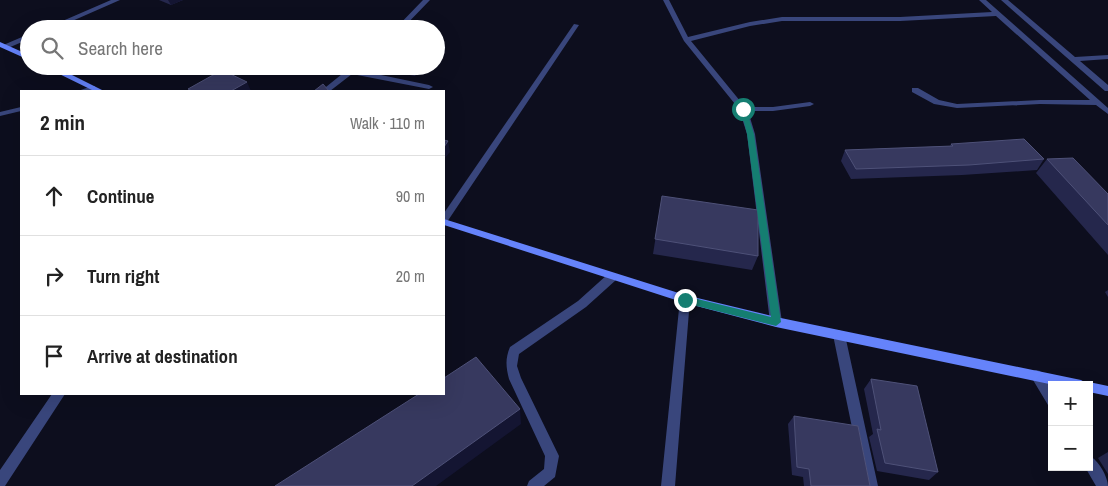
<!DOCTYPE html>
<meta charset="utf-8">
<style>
:root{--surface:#fff;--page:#f2f2f2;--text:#222;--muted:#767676;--line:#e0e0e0}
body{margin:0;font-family:"Archivo Narrow",sans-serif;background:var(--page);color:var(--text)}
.controls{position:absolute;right:15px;bottom:15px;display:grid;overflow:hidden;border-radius:0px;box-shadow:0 5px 20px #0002}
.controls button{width:45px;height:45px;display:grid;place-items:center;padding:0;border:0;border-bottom:1px solid var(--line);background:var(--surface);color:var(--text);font:25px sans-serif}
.stop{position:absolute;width:15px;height:15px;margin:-11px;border:4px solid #157e71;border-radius:50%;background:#fff}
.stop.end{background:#157e71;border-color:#fff;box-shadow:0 1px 5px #0008}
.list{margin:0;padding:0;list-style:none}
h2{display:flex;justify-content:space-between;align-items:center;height:65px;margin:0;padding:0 20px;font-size:21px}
h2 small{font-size:16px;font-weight:400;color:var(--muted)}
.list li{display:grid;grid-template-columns:32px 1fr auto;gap:15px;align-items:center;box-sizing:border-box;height:80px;padding:0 20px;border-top:1px solid var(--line)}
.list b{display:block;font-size:19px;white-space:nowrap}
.list em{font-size:16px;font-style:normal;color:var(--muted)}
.icon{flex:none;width:28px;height:28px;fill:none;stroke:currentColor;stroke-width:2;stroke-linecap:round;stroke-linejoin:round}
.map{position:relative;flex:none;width:1108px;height:486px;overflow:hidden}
.search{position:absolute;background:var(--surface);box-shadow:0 5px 20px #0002;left:20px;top:20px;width:425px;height:55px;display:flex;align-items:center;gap:12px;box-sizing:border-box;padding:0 18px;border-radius:28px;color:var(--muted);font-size:19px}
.panel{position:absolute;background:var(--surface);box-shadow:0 5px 20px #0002;left:20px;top:90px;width:425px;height:305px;border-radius:0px}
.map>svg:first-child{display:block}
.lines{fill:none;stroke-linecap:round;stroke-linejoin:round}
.minor{fill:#39467c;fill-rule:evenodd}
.secondary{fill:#6583fb;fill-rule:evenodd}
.wall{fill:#25274c}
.shaded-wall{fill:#141532}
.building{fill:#37395f;stroke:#4e5178}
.route{fill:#157e71}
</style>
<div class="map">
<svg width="1108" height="486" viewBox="0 0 1108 486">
<rect width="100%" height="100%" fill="#0d0e1e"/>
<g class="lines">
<!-- minor -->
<path class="minor" d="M111,0H120L54,29H44Z
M423,0H430L402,29H395Z
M663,0H669L688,37L750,22L782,17H900L992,12L979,0H986L1108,108V114L1096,105L1040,104L957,108L934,104L912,92V88H918L939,100L957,104L1040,100H1090L996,16L900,21H782L750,26L691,41L745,107H773L810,102L814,104L810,106L773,111H748L755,134L782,322L780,325L776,327L772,325L770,322L747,134L739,109L684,41Z
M1001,0H1008L1075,57L1108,55V59L1080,61L1108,85V91H1105Z
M574,24L579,25L447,222L444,223V213Z
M29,34V39L8,48L1,46Z
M352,66H359L357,70L429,85L433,87L429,89L352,74L330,91H321Z
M92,86H95V90L78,91Z
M21,107V111L0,116V112Z
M612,273L616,274L617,277L616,280L586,307L519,354L517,366L521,378L559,456L555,477L544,486H527L529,481L544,469L545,456L509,379C506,367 505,359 510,347L578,301L608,274Z
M685,295L689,296L690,299L675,486H661L680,299L681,296Z
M839,330L843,332L845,335L878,486H864L833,335L835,332Z
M1036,370L1040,371L1052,390V407L1048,405L1030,375L1032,371Z
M52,394H65L5,486H0V470Z
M1089,456C1098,459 1108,477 1108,486H1096L1085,467H1089Z"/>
<!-- secondary -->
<path class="secondary" d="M0,42L29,55V60L0,47Z
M43,66H54L104,91H94Z
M444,219L685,295L776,317L1081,380L1086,383L1089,382L1108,386V396L1089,392V385H1054L776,327L685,303L444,225Z"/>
</g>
<!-- wall -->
<path class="wall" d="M159,0H183L171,5Z
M371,66H424L415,76L372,68Z
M951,144L1044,159L1037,170L962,175L851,179L841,161L845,150L950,146Z
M1047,159L1108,194V255L1036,173Z
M660,210L758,256L752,270L653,254Z
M1108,290V297L1105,292Z
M871,379L938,472L929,480L877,471L869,437L873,434L864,389Z
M794,416L870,486H804L803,477L792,475L788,424Z
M1108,452V474L1098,458Z"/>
<!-- shaded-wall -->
<path class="shaded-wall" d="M168,0H183L171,5Z
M439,32L441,45L436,51V35Z
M414,66H424L415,76Z
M247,82L251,91H231Z
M448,141L450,152L444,159V147Z
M520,409L521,424L436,486H412Z"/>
<!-- building -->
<path class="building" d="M397,25L422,29H392Z
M222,70L247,82L231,91H192L188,89Z
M323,84L329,91H314Z
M1024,139L1044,159L969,165L856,169L845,150L953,146L951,144Z
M444,140L448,141L444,147Z
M1073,158L1108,194V225L1047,159Z
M662,196L758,210V256L655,239Z
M476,357L520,409L412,486H275L419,394H444V378Z
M871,379L917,386L938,472L885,463L877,429L881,430Z
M794,416L858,426L870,486H811L809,469L797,467Z"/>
<!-- route -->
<path class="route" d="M740,107L746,109L754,134L781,322L776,326L685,303L680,300L685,296L771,317L747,134Z"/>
</svg>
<div class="controls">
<button>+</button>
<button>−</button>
</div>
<div class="stop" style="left:743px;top:109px"></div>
<div class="stop end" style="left:685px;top:300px"></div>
<div class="search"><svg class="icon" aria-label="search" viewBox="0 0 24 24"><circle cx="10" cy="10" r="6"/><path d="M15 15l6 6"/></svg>Search here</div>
<section class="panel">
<h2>2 min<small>Walk · 110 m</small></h2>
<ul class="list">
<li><svg class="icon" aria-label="ahead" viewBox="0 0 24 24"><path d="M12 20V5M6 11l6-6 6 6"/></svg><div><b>Continue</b></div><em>90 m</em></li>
<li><svg class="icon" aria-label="right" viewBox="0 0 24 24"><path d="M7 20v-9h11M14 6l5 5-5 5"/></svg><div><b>Turn right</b></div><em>20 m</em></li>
<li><svg class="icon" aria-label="arrive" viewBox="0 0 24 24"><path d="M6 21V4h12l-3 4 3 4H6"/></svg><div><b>Arrive at destination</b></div></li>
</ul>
</section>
</div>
